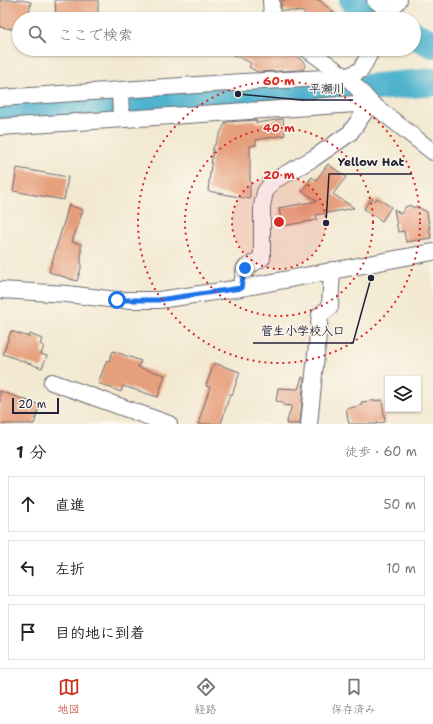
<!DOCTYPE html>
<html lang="ja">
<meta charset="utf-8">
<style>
:root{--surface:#fff;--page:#f6f6f6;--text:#222;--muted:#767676;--line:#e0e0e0;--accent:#c8321e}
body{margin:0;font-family:"Shantell Sans","Klee One",sans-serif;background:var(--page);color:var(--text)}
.controls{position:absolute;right:12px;bottom:12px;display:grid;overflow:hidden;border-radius:0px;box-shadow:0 1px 3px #0004}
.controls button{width:36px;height:36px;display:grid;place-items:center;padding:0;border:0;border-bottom:1px solid var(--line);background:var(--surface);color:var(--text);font:20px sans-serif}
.scale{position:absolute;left:12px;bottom:10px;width:47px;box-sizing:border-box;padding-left:4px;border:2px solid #22223b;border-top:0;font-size:11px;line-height:14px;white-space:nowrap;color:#22223b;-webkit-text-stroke:3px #fbf7ec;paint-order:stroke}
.stop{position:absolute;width:12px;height:12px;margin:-9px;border:3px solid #1a73e8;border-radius:50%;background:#fff}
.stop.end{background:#1a73e8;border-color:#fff;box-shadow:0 1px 4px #0008}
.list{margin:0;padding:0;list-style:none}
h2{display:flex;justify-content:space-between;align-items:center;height:52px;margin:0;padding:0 16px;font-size:17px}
h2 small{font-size:13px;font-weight:400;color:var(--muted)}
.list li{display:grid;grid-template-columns:26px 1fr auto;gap:12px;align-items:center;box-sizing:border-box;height:56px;margin:0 8px 8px;padding:0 8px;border:1px solid var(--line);border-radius:0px}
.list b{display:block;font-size:15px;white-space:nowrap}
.list em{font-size:13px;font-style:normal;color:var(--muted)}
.icon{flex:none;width:22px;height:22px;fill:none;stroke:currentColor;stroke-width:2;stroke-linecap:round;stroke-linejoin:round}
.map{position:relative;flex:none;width:433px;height:424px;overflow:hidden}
.search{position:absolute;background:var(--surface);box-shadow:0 1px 3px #0004;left:12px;right:12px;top:12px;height:44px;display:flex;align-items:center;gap:10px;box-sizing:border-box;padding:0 14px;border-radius:22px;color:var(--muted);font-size:15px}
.sheet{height:244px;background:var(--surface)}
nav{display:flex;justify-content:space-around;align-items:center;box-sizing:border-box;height:56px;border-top:1px solid var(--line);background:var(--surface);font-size:11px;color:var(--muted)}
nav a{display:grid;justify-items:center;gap:2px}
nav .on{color:var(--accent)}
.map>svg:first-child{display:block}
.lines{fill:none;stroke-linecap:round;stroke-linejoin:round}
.river{stroke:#4fb3ce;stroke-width:28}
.building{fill:#e69f7b}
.minor-casing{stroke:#6b6870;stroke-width:18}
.minor{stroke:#fff;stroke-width:16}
.route{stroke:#1a73e8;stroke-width:5}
.ring{fill:none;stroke:#d62828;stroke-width:2;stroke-dasharray:2 4}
.centre{fill:#d62828;stroke:#fbf7ec;stroke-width:2}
.ring-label{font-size:12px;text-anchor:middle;font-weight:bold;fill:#d62828;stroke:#fbf7ec;stroke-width:3;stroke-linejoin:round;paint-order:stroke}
.leader{fill:none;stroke:#22223b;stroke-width:1.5}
.callout-dot{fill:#22223b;stroke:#fbf7ec;stroke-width:1.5}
.callout-label{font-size:12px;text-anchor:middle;font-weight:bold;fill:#22223b;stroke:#fbf7ec;stroke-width:3;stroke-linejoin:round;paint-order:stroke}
</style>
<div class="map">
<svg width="433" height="424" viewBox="0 0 433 424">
<rect width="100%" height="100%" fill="#fbf7ec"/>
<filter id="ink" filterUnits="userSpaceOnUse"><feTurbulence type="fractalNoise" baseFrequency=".025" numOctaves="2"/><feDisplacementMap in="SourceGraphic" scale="8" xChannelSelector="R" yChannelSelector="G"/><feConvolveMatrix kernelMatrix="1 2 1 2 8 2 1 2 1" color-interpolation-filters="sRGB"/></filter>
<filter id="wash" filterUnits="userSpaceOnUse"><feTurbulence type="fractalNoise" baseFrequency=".012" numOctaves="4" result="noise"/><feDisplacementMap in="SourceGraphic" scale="16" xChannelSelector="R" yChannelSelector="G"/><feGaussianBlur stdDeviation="0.9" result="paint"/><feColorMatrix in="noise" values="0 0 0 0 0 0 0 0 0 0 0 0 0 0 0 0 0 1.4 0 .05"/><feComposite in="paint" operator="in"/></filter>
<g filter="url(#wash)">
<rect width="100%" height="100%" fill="#f3e9d1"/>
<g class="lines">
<!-- river -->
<path class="river" d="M353,0L380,19
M414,35L433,44
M0,111L238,94L333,91L433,82"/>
</g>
<g id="blocks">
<!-- building -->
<path class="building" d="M0,0H20L31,2L28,19H19V30L0,27Z
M55,0H98V16L72,18V15L56,16Z
M281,0H319L341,19H311L303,12L281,10Z
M222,49H288L306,64L303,70L258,72L249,67L251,63Z
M283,119L285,135L256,140V145L250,146V199L208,191L213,148L226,122L256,120V123Z
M328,164L346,177L333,194L354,208L316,215L317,220L282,226L279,208L317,201L302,191L312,177L316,180Z
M17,168L68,177L64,200L13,191Z
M371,198L375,201L377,198L391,207L382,221L364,209Z
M69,205L83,210L72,242L81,244V268L77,281L49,272Z
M409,205L415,208L416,206L427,212L431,238L406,242L404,231L398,232L394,209L401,214L406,206L407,207Z
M11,331L29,337L30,334L42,339L40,344L44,346L41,354L47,356L42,368L3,354Z
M113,351L141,361L138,367L165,375L158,397L123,386L121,392L98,383L107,360L109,361Z
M214,363L240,372L232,395L230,394L221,424H198L210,387L206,386Z
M302,377L304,378L300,424H286L292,406L283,405V402L276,401L278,388L298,389Z
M0,391L40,405L34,424H0Z
M382,400L385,422L377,423V424H349L346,409L362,405L361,402Z"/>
</g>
</g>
<g filter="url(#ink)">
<use href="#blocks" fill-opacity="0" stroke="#6b6870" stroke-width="1"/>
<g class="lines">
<defs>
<path id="minor" d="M271,0L272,19
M375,0L389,11
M386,19L389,11L399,0
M307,49L351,81L371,103L433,152
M120,90L121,119
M0,98L243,82L346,77L361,70L372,49
M0,127L371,103
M241,288L245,268L262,258V206L265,192L273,181L314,158L350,133L371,103
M0,290L67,294L117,300H159L241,288L433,252
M52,382L169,424
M309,424L320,315L330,307L332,270"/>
</defs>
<!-- minor casing -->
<use href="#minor" class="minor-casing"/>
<!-- minor -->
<use href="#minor" class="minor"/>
</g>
</g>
<g class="lines" filter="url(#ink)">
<!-- route -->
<path class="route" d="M117,300H158L241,288L245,268"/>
</g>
<!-- distance rings -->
<circle cx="279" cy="222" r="47" fill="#d62828" fill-opacity=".12"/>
<g class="ring">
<circle cx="279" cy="222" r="47"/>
<circle cx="279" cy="222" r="94"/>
<circle cx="279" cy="222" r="141"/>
</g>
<circle cx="279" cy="222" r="6" class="centre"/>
<g class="ring-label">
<text x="279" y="85">60 m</text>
<text x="279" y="132">40 m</text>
<text x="279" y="179">20 m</text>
</g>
<!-- callouts -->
<path class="leader" d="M238 94L301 100H353M326 223L329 174H412M371 278L353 343H253"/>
<g class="callout-dot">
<circle cx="238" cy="94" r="4"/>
<circle cx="326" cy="223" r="4"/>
<circle cx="371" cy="278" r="4"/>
</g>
<g class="callout-label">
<text x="327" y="93">平瀬川</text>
<text x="371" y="166">Yellow Hat</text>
<text x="303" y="335">菅生小学校入口</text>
</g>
</svg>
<div class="controls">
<button><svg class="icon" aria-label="layers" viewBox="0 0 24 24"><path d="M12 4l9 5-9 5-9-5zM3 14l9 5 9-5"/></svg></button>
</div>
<div class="scale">20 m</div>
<div class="stop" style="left:117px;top:300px"></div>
<div class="stop end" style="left:245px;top:268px"></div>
<div class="search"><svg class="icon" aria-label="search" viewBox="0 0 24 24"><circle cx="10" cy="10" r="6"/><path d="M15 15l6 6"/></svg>ここで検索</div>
</div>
<section class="sheet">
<h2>1 分<small>徒歩 · 60 m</small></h2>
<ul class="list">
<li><svg class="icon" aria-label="ahead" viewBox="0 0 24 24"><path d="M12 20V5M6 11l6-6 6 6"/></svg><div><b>直進</b></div><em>50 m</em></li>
<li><svg class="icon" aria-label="left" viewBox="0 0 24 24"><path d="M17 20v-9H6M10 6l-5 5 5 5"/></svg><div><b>左折</b></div><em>10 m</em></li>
<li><svg class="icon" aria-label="arrive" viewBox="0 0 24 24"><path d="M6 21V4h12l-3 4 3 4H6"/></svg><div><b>目的地に到着</b></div></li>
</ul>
</section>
<nav>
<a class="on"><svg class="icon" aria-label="map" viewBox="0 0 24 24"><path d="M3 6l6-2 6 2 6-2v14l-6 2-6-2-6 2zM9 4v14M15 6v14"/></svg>地図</a>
<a><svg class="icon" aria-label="directions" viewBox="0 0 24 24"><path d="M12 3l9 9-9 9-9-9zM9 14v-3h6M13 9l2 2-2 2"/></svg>経路</a>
<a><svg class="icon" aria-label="saved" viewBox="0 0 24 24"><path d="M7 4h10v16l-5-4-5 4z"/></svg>保存済み</a>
</nav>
